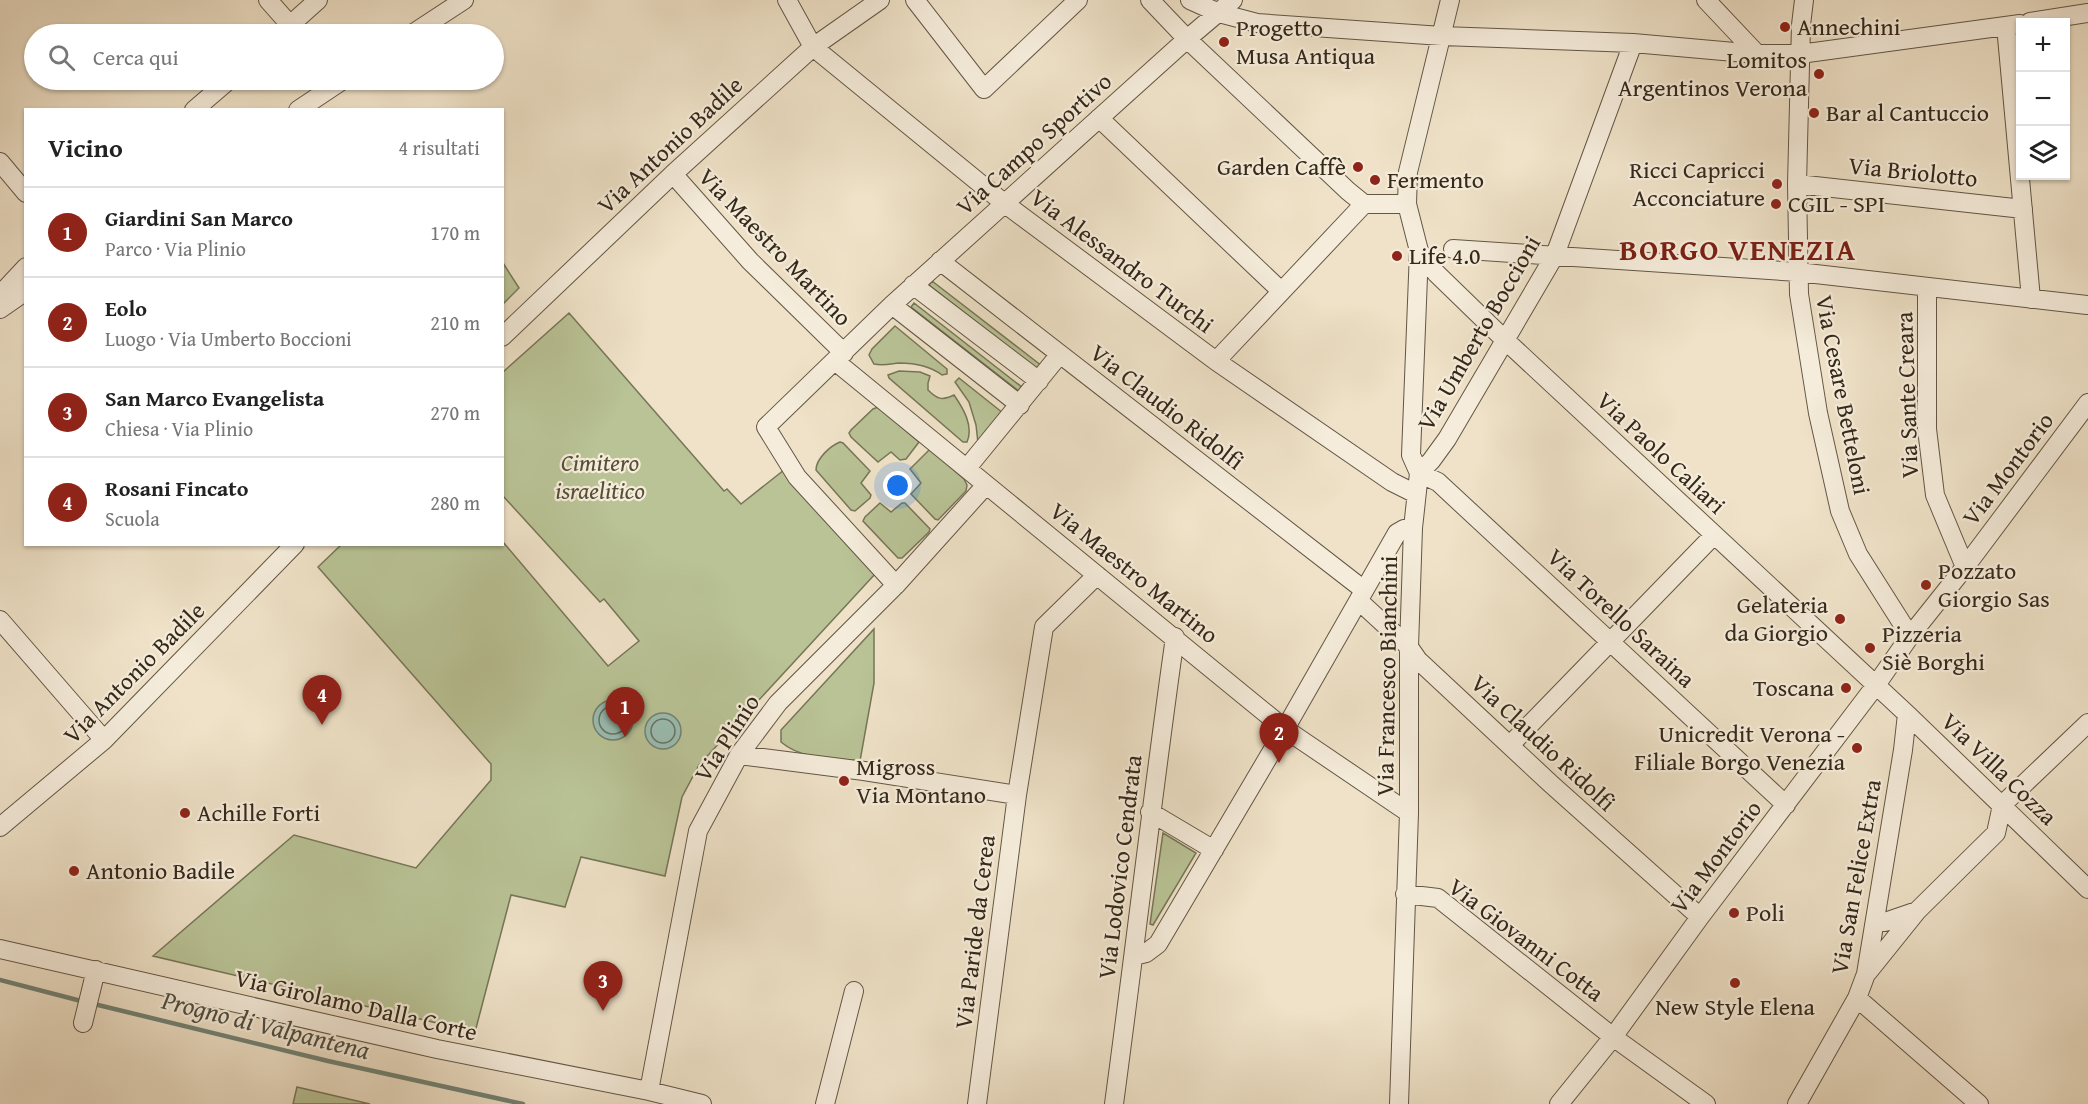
<!DOCTYPE html>
<html lang="it">
<meta charset="utf-8">
<style>
:root{--surface:#fff;--page:#f6f6f6;--text:#222;--muted:#767676;--line:#e0e0e0;--accent:#8f2418}
body{margin:0;font-family:"Gentium Book Plus",serif;background:var(--page);color:var(--text)}
.controls{position:absolute;right:18px;top:18px;display:grid;overflow:hidden;border-radius:0px;box-shadow:0 2px 4px #0004}
.controls button{width:54px;height:54px;display:grid;place-items:center;padding:0;border:0;border-bottom:2px solid var(--line);background:var(--surface);color:var(--text);font:30px sans-serif}
.you{position:absolute;left:898px;top:486px;width:21px;height:21px;margin:-15px;border:4px solid #fff;border-radius:50%;background:#1a73e8;box-shadow:0 0 0 9px #1a73e833}
.badge{display:grid;place-items:center;width:39px;height:39px;border-radius:50%;background:var(--accent);color:#fff;font-size:20px;font-weight:700}
.pin{position:absolute;translate:-50% -50px;filter:drop-shadow(0 2px 3px #0008)}
.pin::after{content:'';position:absolute;top:32px;width:21px;height:18px;background:inherit;clip-path:polygon(0 0,100% 0,50% 100%)}
.list{margin:0;padding:0;list-style:none}
h2{display:flex;justify-content:space-between;align-items:center;height:78px;margin:0;padding:0 24px;font-size:26px}
h2 small{font-size:20px;font-weight:400;color:var(--muted)}
.list li{display:grid;grid-template-columns:39px 1fr auto;gap:18px;align-items:center;box-sizing:border-box;height:90px;padding:0 24px;border-top:2px solid var(--line)}
.list b{display:block;font-size:22px;white-space:nowrap}
.list p{margin:0;font-size:20px;white-space:nowrap;color:var(--muted)}
.list em{font-size:20px;font-style:normal;color:var(--muted)}
.icon{flex:none;width:33px;height:33px;fill:none;stroke:currentColor;stroke-width:2;stroke-linecap:round;stroke-linejoin:round}
.map{position:relative;flex:none;width:2088px;height:1104px;overflow:hidden}
.search{position:absolute;background:var(--surface);box-shadow:0 2px 4px #0004;left:24px;top:24px;width:480px;height:66px;display:flex;align-items:center;gap:15px;box-sizing:border-box;padding:0 21px;border-radius:33px;color:var(--muted);font-size:22px}
.panel{position:absolute;background:var(--surface);box-shadow:0 2px 4px #0004;left:24px;top:108px;width:480px;height:438px;border-radius:0px}
.map>svg:first-child{display:block}
.green{fill:#b9c396;stroke:#767658;stroke-width:1.5}
.water{fill:#9abeb2;stroke:#718275;stroke-width:1.5}
.lines{fill:none;stroke-linecap:round;stroke-linejoin:round}
.shore{stroke:#677366;stroke-width:1.5}
.stream{stroke:#718275;stroke-width:4.5}
.minor-casing{stroke:#635645;stroke-width:20}
.minor{stroke:#f5ecdb;stroke-width:18}
.poi-dot{fill:#8f2418;stroke:#f5ecdb;stroke-width:2}
.labels{text-anchor:middle;stroke-width:4.5;stroke-linejoin:round;paint-order:stroke}
.poi-label{font-size:24px;fill:#342819;stroke:#f5ecdb;text-anchor:start}
.street-label{font-size:24px;fill:#342819;stroke:#f5ecdb}
.park-label{font-size:24px;font-style:italic;fill:#554f38;stroke:#f5ecdb}
.water-label{font-size:26px;font-style:italic;fill:#4e4e3f;stroke:#f5ecdb}
.district-label{font-size:30px;font-weight:bold;letter-spacing:1.5px;fill:#7a1f14;stroke:#f5ecdb}
</style>
<div class="map">
<svg width="2088" height="1104" viewBox="0 0 2088 1104">
<rect width="100%" height="100%" fill="#efe2c8"/>
<filter id="stains"><feTurbulence type="fractalNoise" baseFrequency=".00333" numOctaves="4"/><feColorMatrix values="0 0 0 0 .2 0 0 0 0 .09 0 0 0 0 .02 0 0 0 .5 -.17"/></filter>
<radialGradient id="worn" r=".72"><stop offset=".6" stop-color="#630" stop-opacity="0"/><stop offset="1" stop-color="#630" stop-opacity=".3"/></radialGradient>
<!-- green -->
<path class="green" d="M503,263L519,288L503,304H502Z
M932,281L1042,366L1038,370L929,285Z
M914,303L1023,388L1020,392L911,307Z
M569,313L724,491L727,489L741,504L784,470L876,573L699,765L682,797L665,876L581,857L565,907L511,895L475,1032L153,956L294,835L416,868L491,780V764L318,567L341,545L502,544L503,542L608,666L639,641L604,599L600,602L503,496V372Z
M895,326L947,369V374L942,375C930,366 914,363 899,363C890,364 883,366 874,364L869,355L872,349Z
M899,371L920,372L930,376L928,383V390C937,399 942,401 954,395C963,408 974,426 967,442H963L889,378L888,375Z
M959,378L1003,413L978,443L976,425L969,402L955,382Z
M878,407L919,442L906,459L900,460L891,452L878,462L851,437L849,433L851,430L873,409Z
M840,442L843,443L870,471L861,483L871,495L870,498L855,511L851,510L816,470C816,459 830,446 840,442Z
M929,450L932,451L964,479L967,485L966,491L938,520L935,519L911,494L921,483L910,469Z
M880,503L891,512L902,503H905L930,529L929,532L902,558H898L863,521L865,517Z
M874,629V683L860,761C834,758 802,760 781,742V730Z
M1163,833L1196,853L1153,925L1150,924Z
M297,1087L370,1104H293Z"/>
<!-- water -->
<path class="water" d="M593 720a20 20 0 1 1 40 0a20 20 0 1 1-40 0Z
M645 731a18 18 0 1 1 36 0a18 18 0 1 1-36 0Z"/>
<g class="lines">
<!-- shore -->
<path class="shore" d="M599 720a14 14 0 1 1 28 0a14 14 0 1 1-28 0Z
M651 731a12 12 0 1 1 24 0a12 12 0 1 1-24 0Z"/>
<!-- stream -->
<path class="stream" d="M0,980L85,1002
M94,1004L328,1061L523,1104"/>
<defs>
<path id="minor" d="M268,0L298,34
M787,0L813,47L1004,203L1216,361L1392,482L1416,494
M915,0L984,89L1078,0
M1150,0L1187,39L1348,191L1364,204H1407
M1190,0L1219,13L1257,23L1442,36L1633,43L1757,54H1800L2020,24
M1706,0L1757,54
M1804,0L1801,25L1797,184L1799,294L1818,413L1840,511L1858,554L1910,636
M2030,22L2088,13
M2006,26L2031,299
M280,34L318,0
M412,34L464,0
M194,110L229,80
M298,110L343,80
M1099,118L1281,291
M0,162L26,193
M673,174L750,261L844,353
M1797,184L2023,209
M1453,249L1798,272L2087,305
M1419,251L1436,273L1504,339L1907,714L2088,889
M940,261L1364,590
M913,285L1039,381
M1927,287V429L1935,495L1965,567
M0,295L26,267
M892,305L1020,405
M0,309L26,291
M502,337L673,174L813,47L880,0
M835,361L1285,729L1409,813
M1216,361L1364,204
M967,468L1060,354
M1419,473L1438,482L1786,805
M1419,473L1431,461L1447,439L1555,255L1633,43
M896,585L797,477L766,427L892,305L1187,39L1233,0
M1359,601L1409,647L1418,660L1551,784L1700,917
M0,620L104,740
M1510,745L1714,535
M739,755L864,771L1017,795
M1150,812L1214,850
M0,827L104,740L295,544
M1405,894L1438,898L1613,1037L1706,1104
M1875,921L1885,922L1917,911
M0,949L437,1049L649,1091L702,1104
M1134,956L1146,953L1158,944L1285,729L1397,533L1404,529L1413,528
M1868,972L1917,911L1996,833L2002,805L2088,723
M1857,998L1979,1104
M83,1023L96,970
M649,1091L698,831L739,755L778,703L896,585L986,485
M825,1104L854,991
M977,1104L1017,795L1044,627L1097,575
M1114,1104C1135,948 1153,792 1175,637
M1399,1104L1409,813V647L1413,528L1419,473L1411,455L1419,251L1407,204L1408,172L1450,0
M1559,1104L1613,1037L1700,917L1876,685L1910,636L1965,567L2088,403
M1797,1104L1857,998L1866,974L1903,750L1907,714"/>
</defs>
<!-- minor casing -->
<use href="#minor" class="minor-casing"/>
<!-- minor -->
<use href="#minor" class="minor"/>
</g>
<!-- markers -->
<g class="poi-dot">
<circle cx="1785" cy="27" r="6"/>
<circle cx="1224" cy="42" r="6"/>
<circle cx="1819" cy="74" r="6"/>
<circle cx="1814" cy="113" r="6"/>
<circle cx="1358" cy="167" r="6"/>
<circle cx="1375" cy="180" r="6"/>
<circle cx="1777" cy="184" r="6"/>
<circle cx="1776" cy="204" r="6"/>
<circle cx="1397" cy="256" r="6"/>
<circle cx="1926" cy="585" r="6"/>
<circle cx="1840" cy="619" r="6"/>
<circle cx="1870" cy="648" r="6"/>
<circle cx="1846" cy="688" r="6"/>
<circle cx="1857" cy="748" r="6"/>
<circle cx="844" cy="781" r="6"/>
<circle cx="185" cy="813" r="6"/>
<circle cx="74" cy="871" r="6"/>
<circle cx="1734" cy="913" r="6"/>
<circle cx="1735" cy="983" r="6"/>
</g>
<g class="labels">
<!-- poi labels -->
<g class="poi-label">
<text x="1797" y="35">Annechini</text>
<text x="1236" y="36">Progetto<tspan x="1236" dy="28">Musa Antiqua</tspan></text>
<text x="1807" y="68" text-anchor="end">Lomitos<tspan x="1807" dy="28">Argentinos Verona</tspan></text>
<text x="1826" y="121">Bar al Cantuccio</text>
<text x="1346" y="175" text-anchor="end">Garden Caffè</text>
<text x="1765" y="178" text-anchor="end">Ricci Capricci<tspan x="1765" dy="28">Acconciature</tspan></text>
<text x="1387" y="188">Fermento</text>
<text x="1788" y="212">CGIL - SPI</text>
<text x="1409" y="264">Life 4.0</text>
<text x="1938" y="579">Pozzato<tspan x="1938" dy="28">Giorgio Sas</tspan></text>
<text x="1828" y="613" text-anchor="end">Gelateria<tspan x="1828" dy="28">da Giorgio</tspan></text>
<text x="1882" y="642">Pizzeria<tspan x="1882" dy="28">Siè Borghi</tspan></text>
<text x="1834" y="696" text-anchor="end">Toscana</text>
<text x="1845" y="742" text-anchor="end">Unicredit Verona -<tspan x="1845" dy="28">Filiale Borgo Venezia</tspan></text>
<text x="856" y="775">Migross<tspan x="856" dy="28">Via Montano</tspan></text>
<text x="197" y="821">Achille Forti</text>
<text x="86" y="879">Antonio Badile</text>
<text x="1746" y="921">Poli</text>
<text x="1735" y="1015" text-anchor="middle">New Style Elena</text>
</g>
<!-- street labels -->
<g class="street-label">
<text transform="translate(1034 144) rotate(-42)" y="8">Via Campo Sportivo</text>
<text transform="translate(670 145) rotate(-43)" y="8">Via Antonio Badile</text>
<text transform="translate(1913 172) rotate(6)" y="8">Via Briolotto</text>
<text transform="translate(775 247) rotate(46)" y="8">Via Maestro Martino</text>
<text transform="translate(1122 261) rotate(37)" y="8">Via Alessandro Turchi</text>
<text transform="translate(1479 333) rotate(-60)" y="8">Via Umberto Boccioni</text>
<text transform="translate(1843 395) rotate(79)" y="8">Via Cesare Betteloni</text>
<text transform="translate(1907 395) rotate(-92)" y="8">Via Sante Creara</text>
<text transform="translate(1167 407) rotate(38)" y="8">Via Claudio Ridolfi</text>
<text transform="translate(1661 453) rotate(43)" y="8">Via Paolo Caliari</text>
<text transform="translate(2008 469) rotate(-53)" y="8">Via Montorio</text>
<text transform="translate(1134 573) rotate(39)" y="8">Via Maestro Martino</text>
<text transform="translate(1621 618) rotate(43)" y="8">Via Torello Saraina</text>
<text transform="translate(134 673) rotate(-45)" y="8">Via Antonio Badile</text>
<text transform="translate(1387 676) rotate(-89)" y="8">Via Francesco Bianchini</text>
<text transform="translate(727 738) rotate(-57)" y="8">Via Plinio</text>
<text transform="translate(1543 743) rotate(43)" y="8">Via Claudio Ridolfi</text>
<text transform="translate(1999 769) rotate(44)" y="8">Via Villa Cozza</text>
<text transform="translate(1716 857) rotate(-53)" y="8">Via Montorio</text>
<text transform="translate(1120 867) rotate(-83)" y="8">Via Lodovico Cendrata</text>
<text transform="translate(1856 877) rotate(-80)" y="8">Via San Felice Extra</text>
<text transform="translate(975 932) rotate(-83)" y="8">Via Paride da Cerea</text>
<text transform="translate(1526 940) rotate(37)" y="8">Via Giovanni Cotta</text>
<text transform="translate(356 1005) rotate(13)" y="8">Via Girolamo Dalla Corte</text>
</g>
<!-- park labels -->
<g class="park-label">
<text x="600" y="471">Cimitero<tspan x="600" dy="28">israelitico</tspan></text>
</g>
<!-- water labels -->
<g class="water-label">
<text transform="translate(266 1025) rotate(14)" y="9">Progno di Valpantena</text>
</g>
<!-- district labels -->
<g class="district-label">
<text x="1738" y="260">BORGO VENEZIA</text>
</g>
</g>
<rect width="100%" height="100%" filter="url(#stains)"/>
<rect width="100%" height="100%" fill="url(#worn)"/>
</svg>
<div class="controls">
<button>+</button>
<button>−</button>
<button><svg class="icon" aria-label="layers" viewBox="0 0 24 24"><path d="M12 4l9 5-9 5-9-5zM3 14l9 5 9-5"/></svg></button>
</div>
<div class="you"></div>
<div class="pin badge" style="left:625px;top:737px">1</div>
<div class="pin badge" style="left:1279px;top:763px">2</div>
<div class="pin badge" style="left:603px;top:1011px">3</div>
<div class="pin badge" style="left:322px;top:725px">4</div>
<div class="search"><svg class="icon" aria-label="search" viewBox="0 0 24 24"><circle cx="10" cy="10" r="6"/><path d="M15 15l6 6"/></svg>Cerca qui</div>
<section class="panel">
<h2>Vicino<small>4 risultati</small></h2>
<ul class="list">
<li><span class="badge">1</span><div><b>Giardini San Marco</b><p>Parco · Via Plinio</p></div><em>170 m</em></li>
<li><span class="badge">2</span><div><b>Eolo</b><p>Luogo · Via Umberto Boccioni</p></div><em>210 m</em></li>
<li><span class="badge">3</span><div><b>San Marco Evangelista</b><p>Chiesa · Via Plinio</p></div><em>270 m</em></li>
<li><span class="badge">4</span><div><b>Rosani Fincato</b><p>Scuola</p></div><em>280 m</em></li>
</ul>
</section>
</div>
